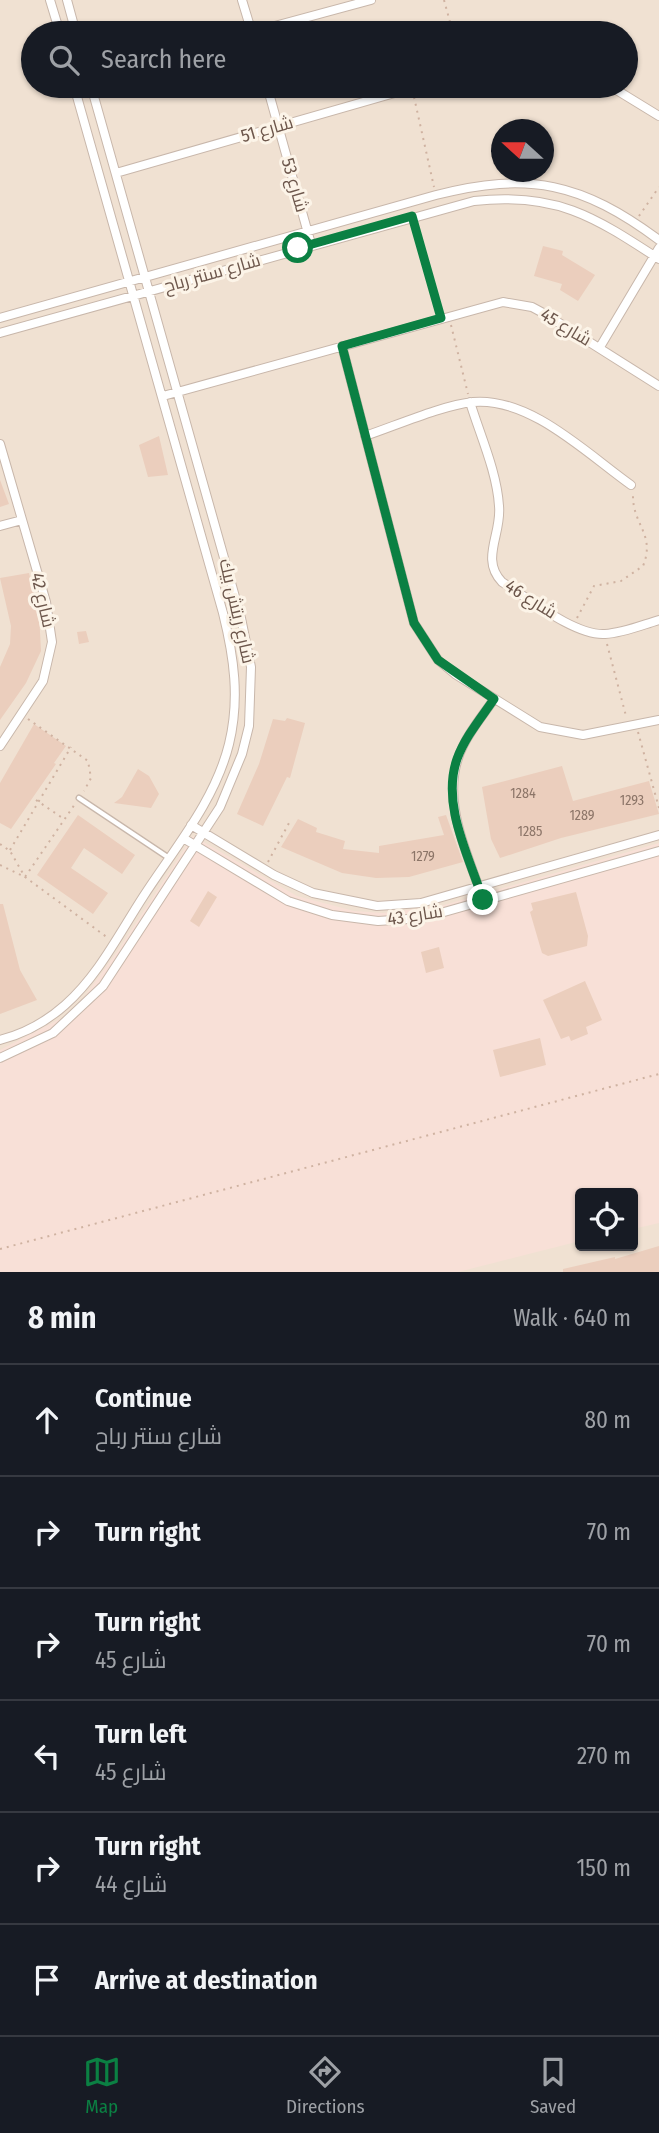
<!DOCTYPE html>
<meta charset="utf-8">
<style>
:root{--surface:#171b24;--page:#20242c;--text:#f1f3f6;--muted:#9ea1a6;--line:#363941;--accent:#0b8043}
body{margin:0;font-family:"Fira Sans Condensed",Cairo,sans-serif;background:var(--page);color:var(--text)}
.controls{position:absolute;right:21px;bottom:21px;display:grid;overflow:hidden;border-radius:7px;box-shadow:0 2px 5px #0004}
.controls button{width:63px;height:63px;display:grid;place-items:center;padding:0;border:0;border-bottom:2px solid var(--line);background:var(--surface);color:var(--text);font:35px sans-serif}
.compass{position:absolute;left:491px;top:119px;width:63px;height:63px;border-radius:50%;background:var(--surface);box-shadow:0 2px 5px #0004;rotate:291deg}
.stop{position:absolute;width:21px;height:21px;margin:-16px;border:5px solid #0b8043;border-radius:50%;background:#fff}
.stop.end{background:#0b8043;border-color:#fff;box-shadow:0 2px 7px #0008}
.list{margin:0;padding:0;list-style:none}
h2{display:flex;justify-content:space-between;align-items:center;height:91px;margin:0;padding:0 28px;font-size:30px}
h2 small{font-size:23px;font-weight:400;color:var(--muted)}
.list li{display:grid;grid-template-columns:46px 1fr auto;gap:21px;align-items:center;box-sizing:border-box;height:112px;padding:0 28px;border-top:2px solid var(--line)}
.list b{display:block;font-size:26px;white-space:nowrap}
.list p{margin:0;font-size:23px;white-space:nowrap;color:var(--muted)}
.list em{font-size:23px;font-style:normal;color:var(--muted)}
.icon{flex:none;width:38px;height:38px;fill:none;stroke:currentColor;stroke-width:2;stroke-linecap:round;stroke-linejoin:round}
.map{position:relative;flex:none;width:659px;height:1272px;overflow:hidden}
.search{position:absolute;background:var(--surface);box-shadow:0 2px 5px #0004;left:21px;right:21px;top:21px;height:77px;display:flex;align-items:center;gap:18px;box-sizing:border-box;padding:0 24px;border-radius:38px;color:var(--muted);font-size:26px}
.sheet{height:763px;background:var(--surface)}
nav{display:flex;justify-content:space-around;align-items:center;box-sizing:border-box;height:98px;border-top:2px solid var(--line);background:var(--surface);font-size:19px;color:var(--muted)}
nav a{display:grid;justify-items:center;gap:4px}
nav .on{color:var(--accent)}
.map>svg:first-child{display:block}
.residential{fill:#f0e1d2;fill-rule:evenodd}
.commercial{fill:#f8e0d7}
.building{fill:#ebcebd}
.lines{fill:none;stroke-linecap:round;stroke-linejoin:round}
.lane-casing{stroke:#c8b7ab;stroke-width:7}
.street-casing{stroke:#c8b7ab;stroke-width:10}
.path{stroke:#cfb2a1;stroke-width:2;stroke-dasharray:2 5;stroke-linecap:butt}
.lane{stroke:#fff;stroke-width:4.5}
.street{stroke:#fff;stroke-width:8}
.route{stroke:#0b8043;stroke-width:9}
.labels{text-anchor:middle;stroke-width:6;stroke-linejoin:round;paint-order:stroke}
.number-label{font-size:14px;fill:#8c7568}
.street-label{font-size:18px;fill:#6d574c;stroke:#fcf4e8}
</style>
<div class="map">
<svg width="659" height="1272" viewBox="0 0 659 1272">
<rect width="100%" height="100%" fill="#f9f0e3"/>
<!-- residential -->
<path class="residential" d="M0,0H659V1272H0ZM33,33H626V86H33ZM502,130H544V172H502ZM580,1193H633V1246H580Z"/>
<!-- commercial -->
<path class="commercial" d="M193,836L297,896L354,911L383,913L441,906L659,843V1223L633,1229V1193H580V1241L458,1272H0V1050L62,1018L84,997L117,952Z"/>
<!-- building -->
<path class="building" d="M543,246L563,251L562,255L595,275L578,301L560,290L562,284L534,276Z
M159,436L168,475L148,477L139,445Z
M0,480L9,504L0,507Z
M29,573L39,613L41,651L26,683L0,720V667L10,644L11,626L0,578Z
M86,631L89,642L79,644L77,632Z
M287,718L305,723L290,778L287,777L263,826L237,814L259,764L273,719L285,721Z
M34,724L66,746L54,763L56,764L11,829L0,823V783Z
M562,766L573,801L649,781L659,814L561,838L500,858L491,839L482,787Z
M138,769L149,776L159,794L151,808L114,803L122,797Z
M78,815L135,855L122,874L84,848L71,868L108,893L93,914L37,875Z
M446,815L463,862L409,877L376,878L342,873L281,847L298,819L317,828L316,832L345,841L343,849L379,853V846L444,835L438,817Z
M208,891L217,897L199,927L190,921Z
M576,892L588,936L587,946L548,956L542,953L530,912L533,910L531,903Z
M0,904H3L20,970L37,1000L0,1014Z
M439,947L444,968L426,973L421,952Z
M585,981L602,1020L586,1027L588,1034L571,1041L569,1036L561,1039L543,1000Z
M540,1038L546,1065L500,1077L493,1050Z
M659,1246V1272H563V1269L615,1257V1259Z"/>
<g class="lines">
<defs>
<path id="lane" d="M79,798L169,858"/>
<path id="street" d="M50,0L60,33
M67,0L76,33
M242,0L252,33
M249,33L371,0
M267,86L311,244
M610,86L659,116
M116,173L419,86
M0,318L436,195C529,171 582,183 659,240
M0,333L474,201C556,192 593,216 659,259
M342,346L414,623L438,660L455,674L540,727L583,735L659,720
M600,347L659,248
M163,396L503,302L532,307L545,314L659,386
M470,402C480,435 497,472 499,506C502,534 480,559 502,582C528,598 575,636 605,634C623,633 642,625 659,620
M365,436C395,426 443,405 473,402C530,397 586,453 631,485
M0,444L46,602L52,642L43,681L0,746
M0,526L22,520
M191,825L274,875L313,893L377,906L421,903L659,835
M183,838L288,901L332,915L378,921L423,918L659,851
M483,900C467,850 437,795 464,744C472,728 484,714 494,699
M0,1040C23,1034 47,1021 65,1005C98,976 119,934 143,897C174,849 215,801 229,744C240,699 234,657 223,613L74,86
M0,1058L53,1033L103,986L220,807L242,754L249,726L251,667L241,618L91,86"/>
</defs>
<!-- lane casing -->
<use href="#lane" class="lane-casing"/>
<!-- street casing -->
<use href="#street" class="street-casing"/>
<!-- path -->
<path class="path" d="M444,0L453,33
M414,97L434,187
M639,216L659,187
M416,228L439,311
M451,325L468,394
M577,618L594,586L621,581L643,566C656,534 632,525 633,494
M607,644L626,716
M28,719L88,761L91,778L84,791
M638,732L659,808
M36,800L64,819
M0,844L10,851L25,877L108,938
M10,850L71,747
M268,862L289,823
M0,865L25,877L75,804
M0,1249L659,1074"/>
<!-- lane -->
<use href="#lane" class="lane"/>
<!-- street -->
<use href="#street" class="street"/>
</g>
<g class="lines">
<!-- route -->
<path class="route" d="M298,248L412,216L441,318L342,346L414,623L438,660L494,699C481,718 465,737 457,759C441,805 469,856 483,900"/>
</g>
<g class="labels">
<!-- number labels -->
<g class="number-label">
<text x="523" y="798">1284</text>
<text x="632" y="805">1293</text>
<text x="582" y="820">1289</text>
<text x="530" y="836">1285</text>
<text x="423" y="861">1279</text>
</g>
<!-- street labels -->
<g class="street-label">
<text transform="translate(267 129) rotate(-16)" y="6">شارع 51</text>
<text transform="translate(295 185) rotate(74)" y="6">شارع 53</text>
<text transform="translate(212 273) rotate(-16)" y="6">شارع سنتر رباح</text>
<text transform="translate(566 327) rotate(31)" y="6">شارع 45</text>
<text transform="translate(531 599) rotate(32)" y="6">شارع 46</text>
<text transform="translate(43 600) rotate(77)" y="6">شارع 42</text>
<text transform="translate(237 611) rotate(77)" y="6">شارع ريتش بيك</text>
<text transform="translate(415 915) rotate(-9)" y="6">شارع 43</text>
</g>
</g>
</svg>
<div class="controls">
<button><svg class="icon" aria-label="locate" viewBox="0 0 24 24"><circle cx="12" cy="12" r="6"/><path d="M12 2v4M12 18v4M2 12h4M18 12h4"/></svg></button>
</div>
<svg class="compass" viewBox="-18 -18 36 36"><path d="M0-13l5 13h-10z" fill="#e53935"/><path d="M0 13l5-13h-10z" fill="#9ea1a6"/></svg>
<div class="stop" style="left:298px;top:248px"></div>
<div class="stop end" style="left:483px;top:900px"></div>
<div class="search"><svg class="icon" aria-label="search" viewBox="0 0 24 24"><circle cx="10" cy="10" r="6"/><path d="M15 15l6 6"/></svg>Search here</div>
</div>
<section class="sheet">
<h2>8 min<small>Walk · 640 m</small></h2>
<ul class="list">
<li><svg class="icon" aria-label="ahead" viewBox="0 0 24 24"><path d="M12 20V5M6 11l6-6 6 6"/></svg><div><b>Continue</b><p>شارع سنتر رباح</p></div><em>80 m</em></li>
<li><svg class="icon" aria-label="right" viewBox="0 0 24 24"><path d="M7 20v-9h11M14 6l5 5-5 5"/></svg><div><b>Turn right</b></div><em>70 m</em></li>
<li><svg class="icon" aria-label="right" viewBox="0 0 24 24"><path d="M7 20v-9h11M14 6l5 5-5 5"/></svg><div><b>Turn right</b><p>شارع 45</p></div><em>70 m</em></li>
<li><svg class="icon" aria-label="left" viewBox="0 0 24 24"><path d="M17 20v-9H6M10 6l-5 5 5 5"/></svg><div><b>Turn left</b><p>شارع 45</p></div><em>270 m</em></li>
<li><svg class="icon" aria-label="right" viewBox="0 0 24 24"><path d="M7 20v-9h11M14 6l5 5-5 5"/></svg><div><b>Turn right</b><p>شارع 44</p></div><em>150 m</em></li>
<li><svg class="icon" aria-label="arrive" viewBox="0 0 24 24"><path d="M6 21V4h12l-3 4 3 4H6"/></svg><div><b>Arrive at destination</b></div></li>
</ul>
</section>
<nav>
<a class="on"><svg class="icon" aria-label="map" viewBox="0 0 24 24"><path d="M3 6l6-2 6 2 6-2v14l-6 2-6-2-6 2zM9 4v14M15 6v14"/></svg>Map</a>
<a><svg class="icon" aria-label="directions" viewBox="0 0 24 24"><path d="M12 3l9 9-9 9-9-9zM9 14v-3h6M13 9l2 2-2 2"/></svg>Directions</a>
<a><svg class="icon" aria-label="saved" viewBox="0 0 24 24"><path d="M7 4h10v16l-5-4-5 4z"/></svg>Saved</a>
</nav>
